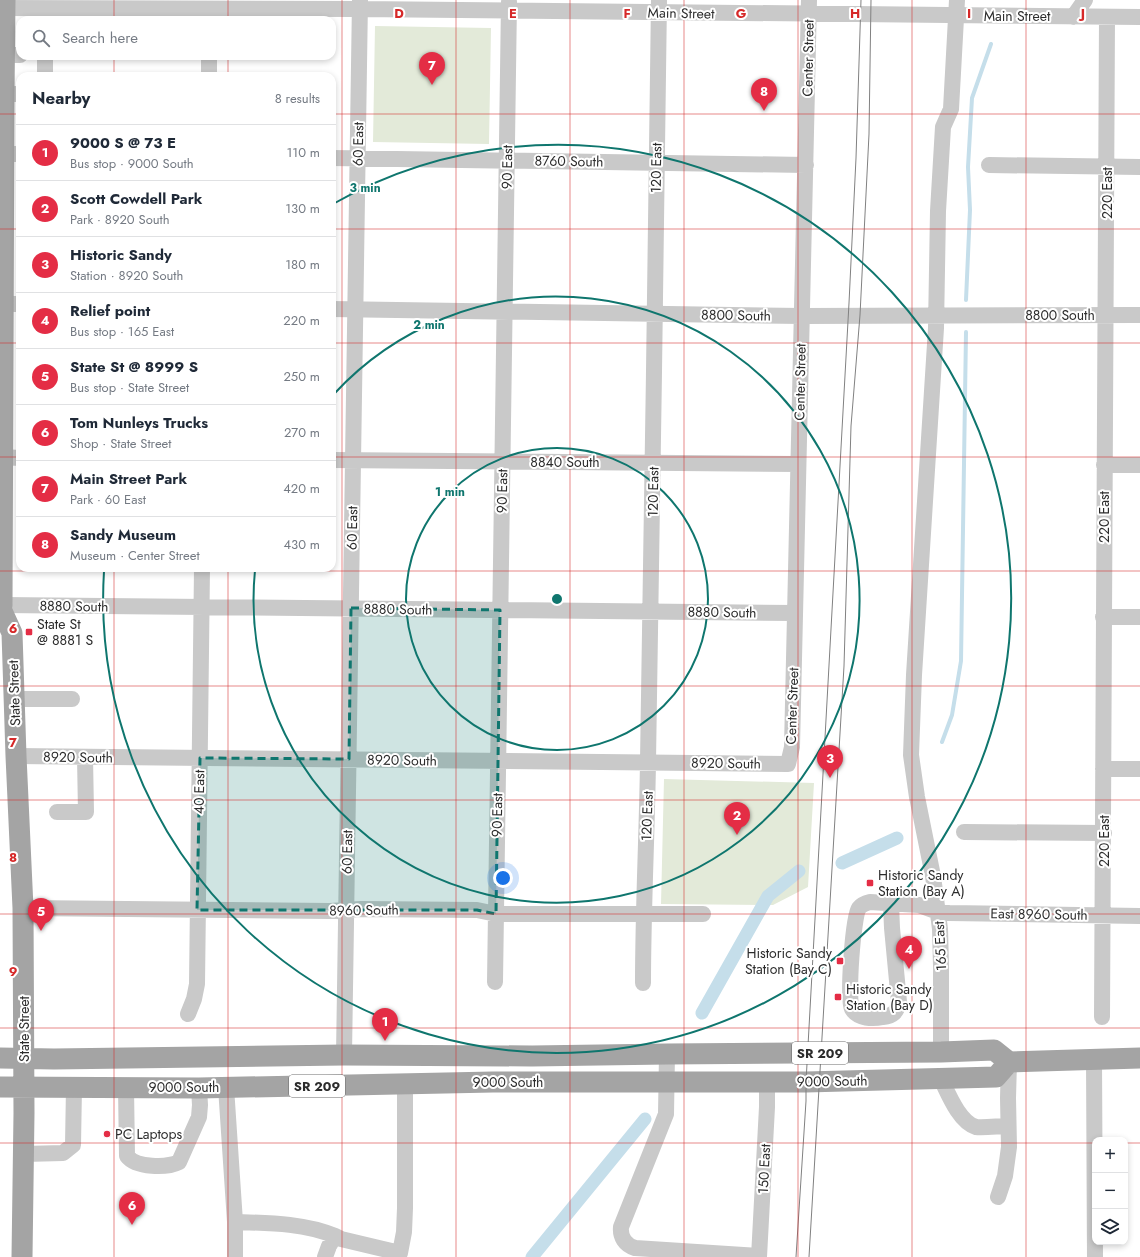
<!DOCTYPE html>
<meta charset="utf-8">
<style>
:root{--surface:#fff;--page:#f2f2f3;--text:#1f2937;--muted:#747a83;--line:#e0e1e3;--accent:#e42d45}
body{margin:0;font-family:Jost,sans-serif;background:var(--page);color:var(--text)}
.controls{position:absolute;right:12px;bottom:12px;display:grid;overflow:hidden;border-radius:8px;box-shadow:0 2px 6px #0003}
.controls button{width:36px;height:36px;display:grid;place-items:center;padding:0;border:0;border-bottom:1px solid var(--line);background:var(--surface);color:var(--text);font:20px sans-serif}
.you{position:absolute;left:503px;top:878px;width:14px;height:14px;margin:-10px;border:3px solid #fff;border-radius:50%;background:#1a73e8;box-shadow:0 0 0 6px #1a73e833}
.badge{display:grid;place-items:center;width:26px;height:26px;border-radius:50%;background:var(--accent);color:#fff;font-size:13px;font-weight:700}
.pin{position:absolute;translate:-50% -33px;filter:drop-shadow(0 1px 2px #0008)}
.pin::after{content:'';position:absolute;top:21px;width:14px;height:12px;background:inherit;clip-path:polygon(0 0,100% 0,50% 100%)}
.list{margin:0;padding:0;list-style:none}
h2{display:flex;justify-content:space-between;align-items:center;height:52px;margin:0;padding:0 16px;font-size:17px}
h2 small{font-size:13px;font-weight:400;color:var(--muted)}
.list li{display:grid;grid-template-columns:26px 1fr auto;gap:12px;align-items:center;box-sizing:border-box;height:56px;padding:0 16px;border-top:1px solid var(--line)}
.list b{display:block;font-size:15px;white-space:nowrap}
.list p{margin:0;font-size:13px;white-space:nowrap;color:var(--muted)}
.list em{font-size:13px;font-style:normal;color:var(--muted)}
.icon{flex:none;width:22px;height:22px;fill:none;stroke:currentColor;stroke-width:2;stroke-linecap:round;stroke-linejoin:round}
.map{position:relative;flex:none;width:1140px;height:1257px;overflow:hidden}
.search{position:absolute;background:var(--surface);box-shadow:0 2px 6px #0003;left:16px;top:16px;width:320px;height:44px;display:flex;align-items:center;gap:10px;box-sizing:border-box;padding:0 14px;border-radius:12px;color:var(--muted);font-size:15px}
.panel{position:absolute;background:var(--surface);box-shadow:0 2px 6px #0003;left:16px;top:72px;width:320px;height:500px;border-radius:12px}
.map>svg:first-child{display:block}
.green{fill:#e3ead9}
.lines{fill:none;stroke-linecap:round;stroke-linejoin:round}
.stream{stroke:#c5deea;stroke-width:4}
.canal{stroke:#c5deea;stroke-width:13}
.minor{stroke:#c9c9c9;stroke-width:16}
.major{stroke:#a4a4a4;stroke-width:21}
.tram{stroke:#818181;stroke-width:1}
.marked{fill:#0f766e;fill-opacity:0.2;stroke:#0f766e;stroke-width:3;stroke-dasharray:8 5;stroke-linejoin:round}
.grid{fill:none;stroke:#d62828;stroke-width:1;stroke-opacity:0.55}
.ring{fill:none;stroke:#0f766e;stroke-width:2}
.poi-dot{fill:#e42d45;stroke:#fff;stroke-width:1.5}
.labels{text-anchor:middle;stroke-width:4;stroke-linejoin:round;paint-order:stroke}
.shield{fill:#fff;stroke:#6b6b6b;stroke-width:1}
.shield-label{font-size:13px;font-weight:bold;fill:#2c2c2c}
.street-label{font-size:14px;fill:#2c2c2c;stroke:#fff}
.poi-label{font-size:14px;fill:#2c2c2c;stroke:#fff;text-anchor:start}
.grid-label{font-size:13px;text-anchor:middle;font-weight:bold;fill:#d62828;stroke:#fff;stroke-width:4;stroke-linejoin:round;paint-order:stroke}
.centre{fill:#0f766e;stroke:#fff;stroke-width:2}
.ring-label{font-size:12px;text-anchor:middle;font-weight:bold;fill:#0f766e;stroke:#fff;stroke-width:4;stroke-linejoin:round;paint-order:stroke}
</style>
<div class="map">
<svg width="1140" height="1257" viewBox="0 0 1140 1257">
<rect width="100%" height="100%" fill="#fff"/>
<!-- green -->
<path class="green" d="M375,26L491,28L489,144L373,142Z
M664,779L814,783L808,887L773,905L661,904Z"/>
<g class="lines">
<!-- stream -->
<path class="stream" d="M966,300L970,210L968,167L972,98L991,44
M942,742L952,715L961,661L966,332"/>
<!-- canal -->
<path class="canal" d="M842,863L897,838
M702,1013L768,896L799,871
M532,1257L645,1119"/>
<!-- minor -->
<path class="minor" d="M0,8L360,9L1140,17
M1073,17L1085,0
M5,55H20
M45,76V56
M209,76V56
M4,94H20
M3,154H20
M332,158L806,165
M989,165L1140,167
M3,304H20
M332,309L802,316L1140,315
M2,457L20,458
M332,460L798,464
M1104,465H1140
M2,605L795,613
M1103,617H1140
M14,699H72
M16,756L788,764L792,747L809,0
M1103,769H1140
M57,812H86L85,757
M964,832L1104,833
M891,904L892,928L899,1002C897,1012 893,1016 883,1017C873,1019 858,1019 852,1009C847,999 853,916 859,908C862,904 866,903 870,902L919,905L938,912L949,913L1140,916
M23,908L330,911L361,909L477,910L496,914H703
M495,982L509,2
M643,983C643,909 647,835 648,761C652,507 656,254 659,0
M188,1014L194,999L197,984L202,568
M1102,1017L1107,17
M941,1052V966L940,929L933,876L917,797L911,755L914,675L936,328L938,211L943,127L951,109L957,0
M667,1054L666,1114L621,1227C620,1237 625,1245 635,1248L759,1256
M344,1055L360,0
M1094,1059L1095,1257
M941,1079C948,1093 959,1122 976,1127C983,1128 1000,1126 1008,1126
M126,1087L127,1156C136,1168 167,1168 179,1162L199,1117L200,1105L199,1088
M226,1087L235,1222V1257
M24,1154L63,1153L73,1145L74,1087
M998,1197L1005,1176L1009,1147L1008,1098L1009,1062
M235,1222C268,1223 304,1223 335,1236
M325,1257L329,1246L335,1236L341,1239L400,1253L404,1232L405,1208V1084
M759,1257L767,1107V1082"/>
<!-- major -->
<path class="major" d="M2,611L12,633L16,756L23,908L24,1113L22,1257
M0,615L2,605L4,94L5,0
M0,1058L54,1059L344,1055L532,1056L667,1054L941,1052L994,1050L1009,1062L1140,1058
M0,1087L199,1088L493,1082H806L996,1077L1009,1062"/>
<!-- tram -->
<path class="tram" d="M796,1257L806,1101V1082L849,303L856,158L861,0
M809,1257L844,666L851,426L860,315L869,134L871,0"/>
</g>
<!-- marked area -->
<path class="marked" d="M351,608L500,610L496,914L477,910H197L200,758L349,759Z"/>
<!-- grid -->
<path class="grid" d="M114,0V20M228,0V20M342,0V1257M456,0V1257M570,0V1257M684,0V1257M798,0V1257M912,0V1257M1026,0V1257M114,56V76M228,56V76M0,114H20M332,114H1140M0,229H20M332,229H1140M0,343H20M332,343H1140M0,457H20M332,457H1140M114,568V1257M228,568V1257M0,571H1140M0,686H1140M0,800H1140M0,914H1140M0,1028H1140M0,1143H1095M1125,1143H1140"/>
<!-- distance rings -->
<g class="ring">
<circle cx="557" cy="599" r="151"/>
<path d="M334 394A303 303 0 1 1 255 570"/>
<path d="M333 204A454 454 0 1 1 104 571"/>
</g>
<!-- markers -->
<g class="poi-dot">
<rect x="25" y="628" width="8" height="8" rx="2"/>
<rect x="866" y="879" width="8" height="8" rx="2"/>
<rect x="836" y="957" width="8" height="8" rx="2"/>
<rect x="834" y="993" width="8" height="8" rx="2"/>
<circle cx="107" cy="1134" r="4"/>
</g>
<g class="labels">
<!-- shield labels -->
<g class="shield">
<rect x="792" y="1042" width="56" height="22" rx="3"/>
<rect x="289" y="1075" width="56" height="22" rx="3"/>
</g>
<g class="shield-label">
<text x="820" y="1058">SR 209</text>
<text x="317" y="1091">SR 209</text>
</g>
<!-- street labels -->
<g class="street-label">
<text transform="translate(681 13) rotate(1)" y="5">Main Street</text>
<text x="1017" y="21">Main Street</text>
<text transform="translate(808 58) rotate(-89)" y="5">Center Street</text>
<text transform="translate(358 144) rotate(-89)" y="5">60 East</text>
<text transform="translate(569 161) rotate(1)" y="5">8760 South</text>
<text transform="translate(507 167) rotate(-89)" y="5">90 East</text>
<text transform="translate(656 168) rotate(-89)" y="5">120 East</text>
<text transform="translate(1107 193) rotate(-90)" y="5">220 East</text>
<text transform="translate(736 315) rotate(1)" y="5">8800 South</text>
<text x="1060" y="320">8800 South</text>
<text transform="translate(800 382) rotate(-89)" y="5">Center Street</text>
<text x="565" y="467">8840 South</text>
<text transform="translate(502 491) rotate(-89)" y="5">90 East</text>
<text transform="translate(653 492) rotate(-89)" y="5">120 East</text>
<text transform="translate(1104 517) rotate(-90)" y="5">220 East</text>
<text transform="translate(352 528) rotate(-89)" y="5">60 East</text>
<text transform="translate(74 606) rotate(1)" y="5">8880 South</text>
<text transform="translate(398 609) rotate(1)" y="5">8880 South</text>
<text transform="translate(722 612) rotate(1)" y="5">8880 South</text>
<text transform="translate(14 693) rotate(-92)" y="5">State Street</text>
<text transform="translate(792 706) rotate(-88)" y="5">Center Street</text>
<text transform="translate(78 757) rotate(1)" y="5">8920 South</text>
<text transform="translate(402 760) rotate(1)" y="5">8920 South</text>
<text transform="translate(726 763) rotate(1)" y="5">8920 South</text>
<text transform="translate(199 792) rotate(-89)" y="5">40 East</text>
<text transform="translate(497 815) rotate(-89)" y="5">90 East</text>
<text transform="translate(647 816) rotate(-88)" y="5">120 East</text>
<text transform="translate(1104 841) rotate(-90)" y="5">220 East</text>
<text transform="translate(347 852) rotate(-89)" y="5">60 East</text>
<text transform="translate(364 910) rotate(-1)" y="5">8960 South</text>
<text transform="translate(1039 914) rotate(1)" y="5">East 8960 South</text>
<text transform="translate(940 946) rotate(-93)" y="5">165 East</text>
<text transform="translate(24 1029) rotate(-90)" y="5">State Street</text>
<text transform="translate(832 1081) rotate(-1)" y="5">9000 South</text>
<text x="508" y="1087">9000 South</text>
<text x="184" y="1092">9000 South</text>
<text transform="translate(764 1169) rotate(-87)" y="5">150 East</text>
</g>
<!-- poi labels -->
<g class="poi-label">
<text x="37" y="629">State St<tspan x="37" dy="16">@ 8881 S</tspan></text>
<text x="878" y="880">Historic Sandy<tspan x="878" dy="16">Station (Bay A)</tspan></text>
<text x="832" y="958" text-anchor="end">Historic Sandy<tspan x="832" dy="16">Station (Bay C)</tspan></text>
<text x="846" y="994">Historic Sandy<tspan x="846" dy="16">Station (Bay D)</tspan></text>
<text x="115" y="1139">PC Laptops</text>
</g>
</g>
<g class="grid-label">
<text x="399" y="18">D</text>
<text x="513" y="18">E</text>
<text x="627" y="18">F</text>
<text x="741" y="18">G</text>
<text x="855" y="18">H</text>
<text x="969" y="18">I</text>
<text x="1083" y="18">J</text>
<text x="13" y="633">6</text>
<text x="13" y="747">7</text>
<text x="13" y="862">8</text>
<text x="13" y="976">9</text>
</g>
<circle cx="557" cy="599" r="6" class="centre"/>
<g class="ring-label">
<text x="365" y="192">3 min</text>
<text x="429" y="329">2 min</text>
<text x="450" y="496">1 min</text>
</g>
</svg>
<div class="controls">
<button>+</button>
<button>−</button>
<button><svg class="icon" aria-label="layers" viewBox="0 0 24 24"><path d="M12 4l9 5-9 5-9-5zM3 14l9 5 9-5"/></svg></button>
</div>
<div class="you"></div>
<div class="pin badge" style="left:385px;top:1041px">1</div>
<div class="pin badge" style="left:737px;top:835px">2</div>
<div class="pin badge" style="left:830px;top:778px">3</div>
<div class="pin badge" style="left:909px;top:969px">4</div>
<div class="pin badge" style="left:41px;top:931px">5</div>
<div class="pin badge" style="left:132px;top:1225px">6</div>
<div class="pin badge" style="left:432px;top:85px">7</div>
<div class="pin badge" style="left:764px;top:111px">8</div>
<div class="search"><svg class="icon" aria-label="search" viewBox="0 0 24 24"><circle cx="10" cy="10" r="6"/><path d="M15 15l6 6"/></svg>Search here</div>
<section class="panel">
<h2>Nearby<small>8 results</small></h2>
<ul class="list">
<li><span class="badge">1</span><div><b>9000 S @ 73 E</b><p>Bus stop · 9000 South</p></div><em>110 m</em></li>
<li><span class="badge">2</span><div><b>Scott Cowdell Park</b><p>Park · 8920 South</p></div><em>130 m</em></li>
<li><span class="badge">3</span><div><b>Historic Sandy</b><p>Station · 8920 South</p></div><em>180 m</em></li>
<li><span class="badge">4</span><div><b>Relief point</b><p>Bus stop · 165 East</p></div><em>220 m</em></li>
<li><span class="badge">5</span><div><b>State St @ 8999 S</b><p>Bus stop · State Street</p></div><em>250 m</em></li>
<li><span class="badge">6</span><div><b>Tom Nunleys Trucks</b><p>Shop · State Street</p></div><em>270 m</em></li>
<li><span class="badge">7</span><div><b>Main Street Park</b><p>Park · 60 East</p></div><em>420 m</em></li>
<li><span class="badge">8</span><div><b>Sandy Museum</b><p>Museum · Center Street</p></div><em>430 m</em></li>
</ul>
</section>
</div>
